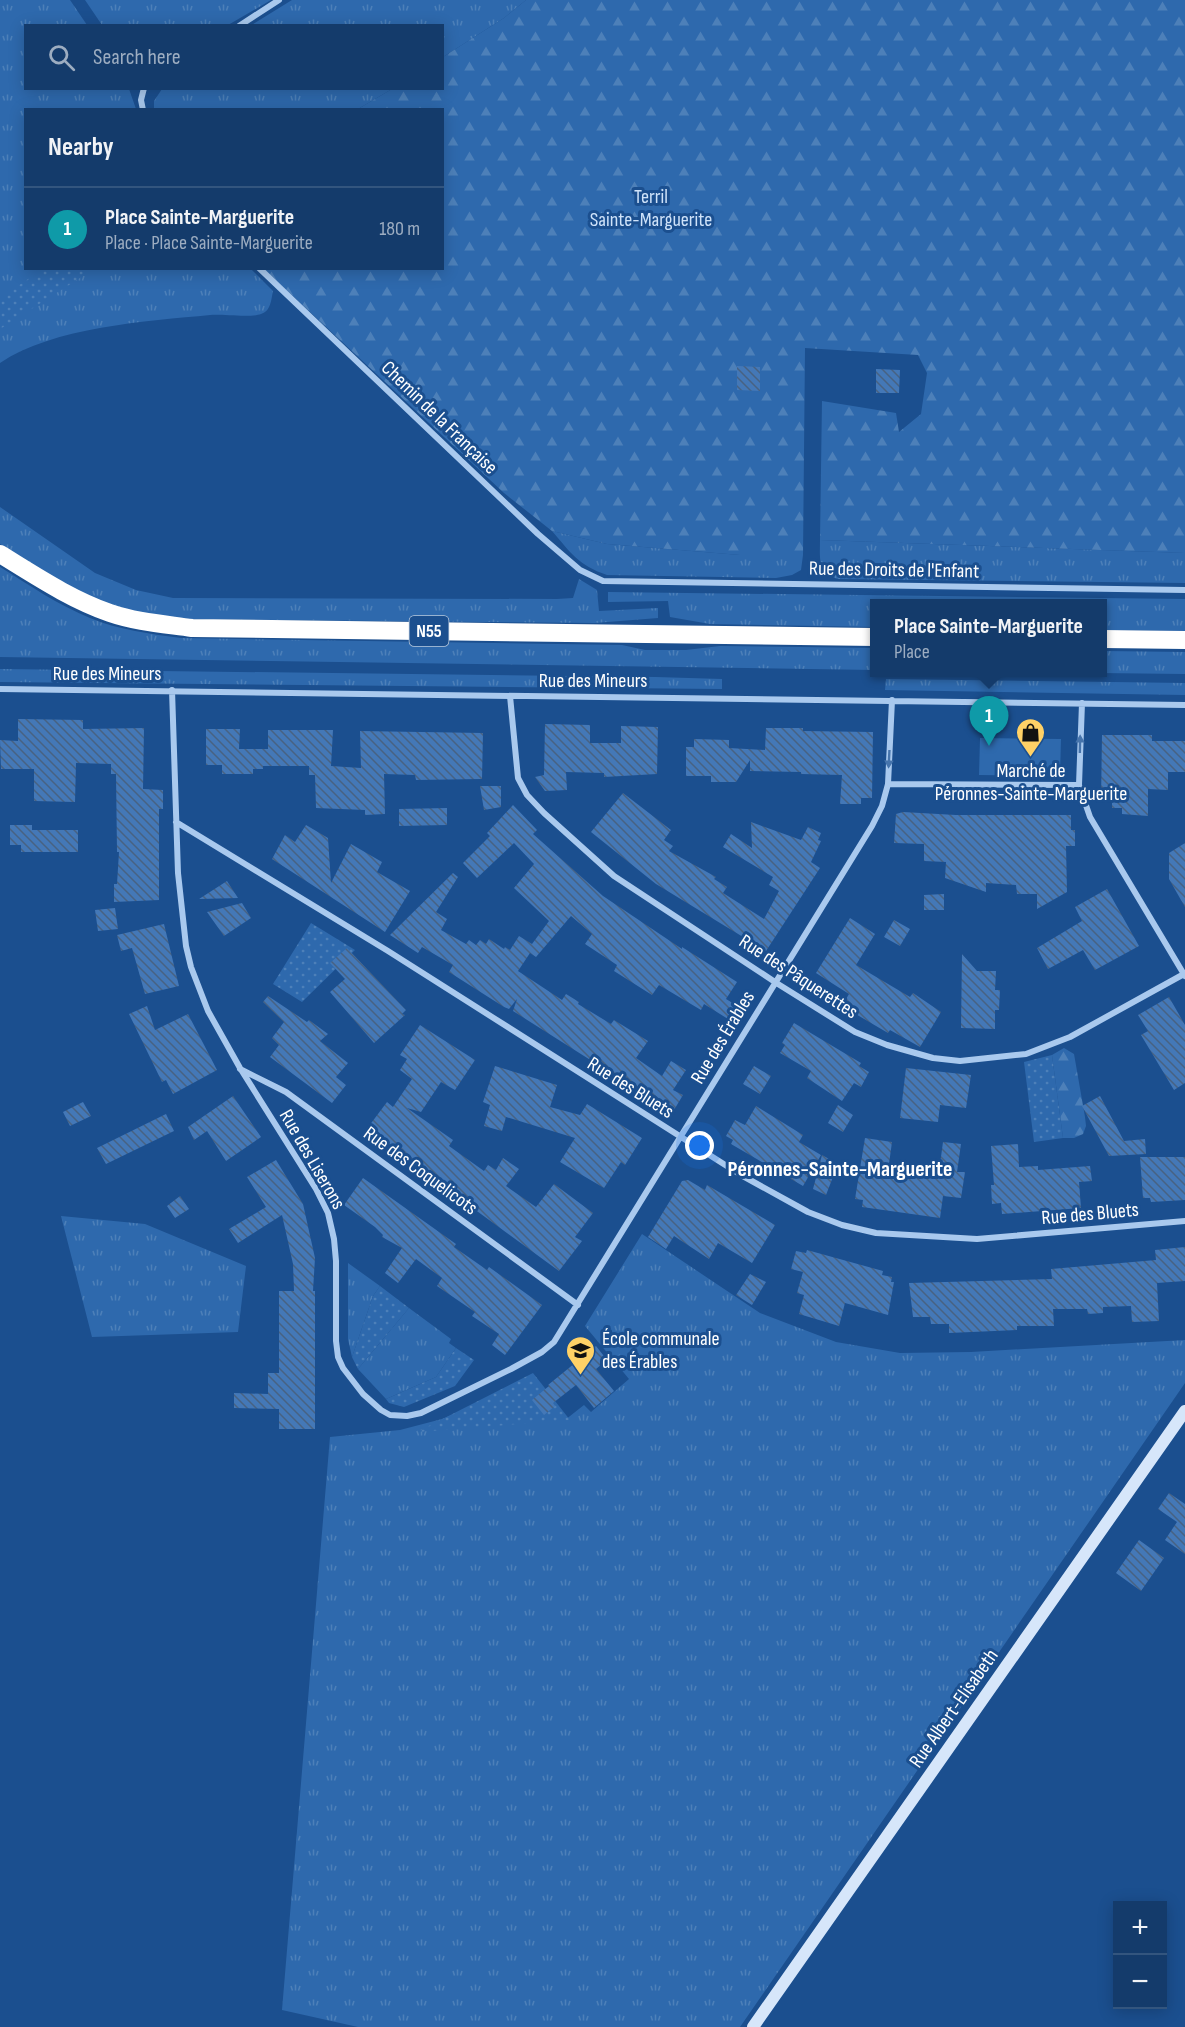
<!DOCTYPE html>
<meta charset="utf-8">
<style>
:root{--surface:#143b6b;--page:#1d4271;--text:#f1f3f6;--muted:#9dadc1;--line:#33557e;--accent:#ffd166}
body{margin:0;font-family:"Sofia Sans Condensed",sans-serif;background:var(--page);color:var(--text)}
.controls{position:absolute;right:18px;bottom:18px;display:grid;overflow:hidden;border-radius:0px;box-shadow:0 3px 15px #0003}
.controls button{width:54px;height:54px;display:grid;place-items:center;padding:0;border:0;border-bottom:2px solid var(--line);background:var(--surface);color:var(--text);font:30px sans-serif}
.you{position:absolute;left:700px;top:1146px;width:21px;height:21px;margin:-15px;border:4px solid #fff;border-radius:50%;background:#1a73e8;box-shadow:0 0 0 9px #1a73e833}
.badge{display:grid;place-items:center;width:39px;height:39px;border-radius:50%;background:var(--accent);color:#fff;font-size:20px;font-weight:700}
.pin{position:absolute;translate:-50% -50px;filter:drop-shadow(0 2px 3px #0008)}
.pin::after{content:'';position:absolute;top:32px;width:21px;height:18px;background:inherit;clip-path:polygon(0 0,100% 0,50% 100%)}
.popup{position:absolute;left:870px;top:599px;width:237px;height:78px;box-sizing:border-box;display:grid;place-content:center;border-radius:0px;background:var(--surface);filter:drop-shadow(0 2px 4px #0005);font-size:20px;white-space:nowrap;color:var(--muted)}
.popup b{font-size:22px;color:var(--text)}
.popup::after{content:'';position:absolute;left:50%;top:100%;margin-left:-12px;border:12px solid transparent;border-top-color:var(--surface)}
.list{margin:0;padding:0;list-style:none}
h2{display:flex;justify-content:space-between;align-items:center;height:78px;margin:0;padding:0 24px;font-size:26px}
h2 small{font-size:20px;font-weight:400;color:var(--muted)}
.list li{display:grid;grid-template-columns:39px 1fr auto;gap:18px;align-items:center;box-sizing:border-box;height:84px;padding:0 24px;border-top:2px solid var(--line)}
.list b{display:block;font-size:22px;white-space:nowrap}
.list p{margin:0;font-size:20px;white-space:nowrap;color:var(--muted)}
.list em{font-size:20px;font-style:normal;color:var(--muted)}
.icon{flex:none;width:33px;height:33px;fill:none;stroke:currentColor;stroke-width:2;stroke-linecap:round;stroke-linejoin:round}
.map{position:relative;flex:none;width:1185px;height:2027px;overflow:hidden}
.search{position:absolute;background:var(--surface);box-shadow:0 3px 15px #0003;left:24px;top:24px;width:420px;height:66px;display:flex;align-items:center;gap:15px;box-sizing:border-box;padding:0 21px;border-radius:0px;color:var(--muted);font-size:22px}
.panel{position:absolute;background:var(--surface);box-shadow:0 3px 15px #0003;left:24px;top:108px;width:420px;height:162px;border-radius:0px}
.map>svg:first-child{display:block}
.grass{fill:url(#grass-tufts)}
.forest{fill:url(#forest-firs)}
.garden{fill:url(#garden-dots)}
.pitch{fill:#2e69ad}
.building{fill:url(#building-back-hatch)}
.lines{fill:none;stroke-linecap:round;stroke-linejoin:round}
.street{stroke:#a9c9ee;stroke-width:6}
.secondary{stroke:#d6e6fa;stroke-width:12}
.highway{stroke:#fff;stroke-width:18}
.oneway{fill:#4674ac}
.labels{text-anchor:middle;stroke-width:6;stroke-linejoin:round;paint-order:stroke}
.shield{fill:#1b4f8f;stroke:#bbcadd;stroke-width:1.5}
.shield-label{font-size:18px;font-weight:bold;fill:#fff}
.park-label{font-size:20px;fill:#cfe3fa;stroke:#1b4f8f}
.street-label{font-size:20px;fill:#fff;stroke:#1b4f8f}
.poi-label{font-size:20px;fill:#fff;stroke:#1b4f8f}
.quarter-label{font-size:22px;font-weight:bold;fill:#fff;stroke:#1b4f8f}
</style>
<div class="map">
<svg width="1185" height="2027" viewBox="0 0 1185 2027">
<defs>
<pattern id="grass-tufts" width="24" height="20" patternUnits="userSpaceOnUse" patternTransform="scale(1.5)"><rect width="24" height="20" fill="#2e69ad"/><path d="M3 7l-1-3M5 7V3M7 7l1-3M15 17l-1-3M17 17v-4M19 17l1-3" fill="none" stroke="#4d80b9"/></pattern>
<pattern id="forest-firs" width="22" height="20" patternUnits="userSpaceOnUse" patternTransform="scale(1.5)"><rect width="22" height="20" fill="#2e69ad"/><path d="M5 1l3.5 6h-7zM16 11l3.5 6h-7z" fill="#4d80b9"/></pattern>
<pattern id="garden-dots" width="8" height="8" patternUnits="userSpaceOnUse" patternTransform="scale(1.5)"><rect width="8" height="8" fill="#2e69ad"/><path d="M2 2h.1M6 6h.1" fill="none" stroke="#4d80b9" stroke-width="1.8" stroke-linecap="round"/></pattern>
<pattern id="building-back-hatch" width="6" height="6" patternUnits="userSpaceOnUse" patternTransform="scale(1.5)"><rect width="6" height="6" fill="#4478b7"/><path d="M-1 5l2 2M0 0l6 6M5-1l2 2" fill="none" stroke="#486282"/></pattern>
</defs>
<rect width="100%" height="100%" fill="#1b4f8f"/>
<!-- grass -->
<path class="grass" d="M0,0H70L87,25L26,26V88L129,89L136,109L26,110V268L251,269L273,291C271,300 271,311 261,314C250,318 223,314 210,315C147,321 53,327 0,363Z
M85,0H271L228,25H102Z
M292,0H526L504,18L443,57L442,26H250Z
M162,89H392L358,109L154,110V101Z
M0,507L95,573L136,590L173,598L557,599L573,598L579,579L597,590L599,611L658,608V618L595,623L188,619C157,615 126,612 97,601C62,588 31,563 0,544Z
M552,531L607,544L740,555H803L801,570L792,575L776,578L607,575C578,565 571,553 552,531Z
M820,540L1185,553V583L838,579C817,571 820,559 820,540Z
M0,567C29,585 58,605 90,618C119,630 151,634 181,638L622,645L645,650H686L720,646L875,648V670L0,657Z
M608,592L1185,599V631L1103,630V604H875V627L710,624L670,617L668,601L608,602Z
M1103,651L1185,652V674L1100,673L1103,672Z
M0,669L655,677L722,679V689L0,682Z
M886,679L1185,683V695L885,690Z
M61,1216L145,1224L246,1266L238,1332L92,1337Z
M642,1234L760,1313L836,1342L900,1353L971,1352L1185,1340V1383L740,2027H358L282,2010L330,1437L400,1430L442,1419L497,1396L565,1420L584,1405L591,1412L629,1379L585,1326Z
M348,1263L380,1286L373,1296L352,1357L348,1339Z
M409,1308L451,1339L449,1343L456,1348L436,1377L386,1399L358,1369Z"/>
<!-- forest -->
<path class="forest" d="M526,0H1185V553L820,540L822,401L896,413L899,432L921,414L927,373L918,355L805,348L803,555H740L607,544L552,531L504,493L264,269L442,268V110L358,109L392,89L442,88L443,57L504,18Z
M1064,1048L1074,1054L1085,1117L1086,1126L1083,1134L1074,1138H1063L1052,1055Z"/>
<!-- garden -->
<path class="garden" d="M43,269H94L0,329V298Z
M311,923L355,950L302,1002L273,984Z
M1052,1055L1063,1138L1034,1142L1024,1062Z
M380,1286L409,1308L358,1369L352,1357L373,1296Z
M456,1348L474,1360L455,1386L404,1407L389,1403L386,1399L436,1377Z
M533,1373L570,1420L417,1432Z"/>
<!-- pitch -->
<path class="pitch" d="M980,738L1061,739L1060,776L979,775Z"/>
<!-- building -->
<path class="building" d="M737,366L760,367V391L737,390Z
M876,369L900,370L899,393H876Z
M18,719L83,720V729L144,728L143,789L163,790V809H159V900L114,902V884H117L119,852H117L116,774H111V764L76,763L75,802L34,801V769H1L0,740L18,741Z
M545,724L590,725V743H621V726L658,727L657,774L604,777V773L566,772L567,790L545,791L535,777L544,775Z
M766,728H803V731L873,732L872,798H861V804H840L842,775L801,774V772L750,771V760L736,782H711V776H686V747H694V739L729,740V748L765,750Z
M206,729H240L239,749H268V730H333L331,766L361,768L360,731L483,733L482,779L416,780L415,775L384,774L385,814L365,815V810L316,808L315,775H309V766H263V769H253V774H222V765H206Z
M1102,735H1152V741H1185V772H1168V790L1148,789V816L1122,814V808H1112V801H1101Z
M480,786H501V807L484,810Z
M623,793L671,830L664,840L673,846L669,851L716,877L714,879L727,887L723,893L764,919L779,891L769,885L773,877L723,847L731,834L752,848L751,822L801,840L808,827L821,833L818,840L821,841L811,862L820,868L766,951L656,884L591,832Z
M513,805L537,830L533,834L603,896L682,949V947L737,982L726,999L736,1005L728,1019L704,1004L701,1010L659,985L652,995L614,971L617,965L585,944L592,934L571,916L536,957L530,953L518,971L562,1000L566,994L579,1002L578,1004L611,1024L614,1020L648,1041L636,1058L662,1076L671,1061L686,1070L673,1090L683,1095L674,1110L664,1105L663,1106L513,1011L517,999L509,1009L504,1007L449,972L453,965L422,947L418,953L390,935L453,873L458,877L436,912L447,919L441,930L466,944L469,940L476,945L480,940L486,944L489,939L504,949L505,947L510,950L519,936L532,944L549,921L514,888L534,864L514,843L477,878L463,863L490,836L487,833Z
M447,808V825L399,826V809Z
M903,812L956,815H1071V830H1075V846H1066L1067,892L1037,909V894H1017L1016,885L986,883V892L945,878L946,862L924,861V844L894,843L896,814Z
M10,825H32V830H78V852H21V845H10Z
M306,825L328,838L331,883L351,844L382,862L377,872L410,891L385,932L272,859L285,835L295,842Z
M1185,843V907L1169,879V853Z
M227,881L238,898L199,899Z
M1107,889L1139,946L1095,970L1083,950L1048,969L1037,948L1082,921L1075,907Z
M944,894V910H924V895Z
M242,903L251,918L224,936L207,912Z
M115,908L118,929L98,931L95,910Z
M850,918L875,934L856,965L910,997L913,993L941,1012L920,1047L890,1030L888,1033L842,1006L849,994L816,973Z
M894,920L910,929L900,946L884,937Z
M164,924L179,986L145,994L132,948L121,951L117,935Z
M347,948L406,1010L402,1014L405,1015L374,1043L330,992L345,979L330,963Z
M962,954L977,971H996L995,990H1000L999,1010H995V1029L961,1028Z
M268,996L307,1022L309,1020L328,1034L320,1041L348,1063L336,1077L346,1085L332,1103L270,1057L279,1045L272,1038L284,1022L263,1002Z
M1169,997L1185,1025V1083L1174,1090L1141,1035L1148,1031L1138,1015Z
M147,1006L155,1030L188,1014L217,1070L173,1094L166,1080L162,1082L129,1014Z
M794,1023L861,1063L859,1066L869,1072L861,1087L854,1083L842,1101L807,1078L811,1071L780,1053L785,1045L782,1043Z
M420,1025L475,1060L455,1090L441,1082L421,1112L407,1108L453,1140L449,1146L484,1171L488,1165L496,1170L503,1158L519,1169L506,1186L536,1207L554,1184L593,1213L575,1237L582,1241L559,1271L366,1130L387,1102L393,1107L412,1079L400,1070L407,1059L400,1055Z
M495,1066L557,1085L550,1107L580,1115L587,1104L642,1138L625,1165L621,1162L604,1188L560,1162L575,1138L506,1117L502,1131L484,1126L490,1105L483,1102Z
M754,1066L771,1076L760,1094L743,1084Z
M906,1068L971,1075L966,1108L940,1105L938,1122L900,1118Z
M233,1096L261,1137L226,1161L207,1131L194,1140L188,1127Z
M1100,1096L1124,1141L1145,1139L1146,1154L1109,1156L1082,1106Z
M83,1102L91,1116L70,1126L63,1112Z
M838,1105L853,1115L843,1132L828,1123Z
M756,1106L803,1135L799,1142L821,1155L803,1186L731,1144L733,1140L726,1136L735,1120L745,1125Z
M166,1114L174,1131L106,1164L97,1148Z
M865,1138L892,1142L888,1171L938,1179L943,1142L961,1144L957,1172H965L961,1198L943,1196L940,1218L862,1207L863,1200L855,1199Z
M1018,1144L1019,1167L1038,1166V1170L1090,1166L1092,1181L1079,1182L1081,1208L1002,1214L1001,1203L992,1204L991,1185H994L991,1146Z
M822,1155L838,1164L826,1195L813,1189Z
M1140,1157H1185V1200L1151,1202L1150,1198H1143Z
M276,1160L303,1204L315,1258L313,1291H315V1429H279V1409L234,1408V1393L268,1394V1373H279V1291H294L293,1264L282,1215L238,1243L229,1229L266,1207L247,1177Z
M363,1178L456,1244L454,1247L487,1270L489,1267L542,1305L505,1355L492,1345L499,1334L472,1316L475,1312L437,1286L442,1278L416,1259L398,1283L385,1273L402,1248L382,1237L383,1235L375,1227L344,1205Z
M688,1180L705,1190L707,1185L775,1225L752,1263L718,1243L709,1259L674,1236L666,1249L648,1237L682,1181Z
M180,1196L189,1209L175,1218L167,1206Z
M1185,1247V1281L1157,1283L1159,1321L1132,1322L1131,1306L1103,1307V1313L1088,1314L1087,1309H1053L1054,1326H1017V1330L949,1333V1324H931L930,1317H913L909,1283L1052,1279L1051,1269L1156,1260L1155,1250Z
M807,1250L883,1271L882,1275L892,1277L891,1282H894L888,1315L845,1303L839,1326L799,1314L804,1295L797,1293L803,1272L791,1269L796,1251L806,1253Z
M750,1274L766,1282L752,1305L736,1295Z
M596,1346L607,1360L596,1369L614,1391L594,1408L576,1385L553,1403L555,1406L544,1415L532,1400L549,1386L548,1385Z
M1169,1493L1185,1504V1554L1165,1540L1177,1522L1158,1509Z
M1139,1540L1164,1558L1141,1591L1116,1573Z"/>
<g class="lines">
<!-- street -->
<path class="street" d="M239,26L279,0
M143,110L141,100L144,88
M259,268L538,534L580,570L603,581L1185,590
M0,689L1185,705
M172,690L178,873L186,946L191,967L208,1011L240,1068L316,1189L328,1213L334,1239L336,1261V1341L338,1357L343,1368L363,1394L381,1410L390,1415L407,1416L421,1413L511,1369L542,1352L554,1342L872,826L882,806L888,784
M510,696L518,778L527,795L544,813L614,876L778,984L855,1032L887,1045L933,1058L960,1061L1026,1054L1070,1037L1184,974
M892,700L888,784L1079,785L1082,703
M1079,785L1090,817L1185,976
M176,822L388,951L741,1175L808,1212L842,1225L876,1233L977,1239L1185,1221
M240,1069L286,1092L578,1305"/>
<!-- secondary -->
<path class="secondary" d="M753,2027L1185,1411"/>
<!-- highway -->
<path class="highway" d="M0,554C36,576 70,599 110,613C136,622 164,624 192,628L875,637
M1103,639L1185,640"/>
</g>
<!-- one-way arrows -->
<defs><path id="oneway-solid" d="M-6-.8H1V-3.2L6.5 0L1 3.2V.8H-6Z" transform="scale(1.5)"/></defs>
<g class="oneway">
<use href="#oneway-solid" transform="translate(1080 744) rotate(-89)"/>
<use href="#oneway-solid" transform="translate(889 759) rotate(93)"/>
</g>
<!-- icons -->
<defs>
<symbol id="shop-pin" viewBox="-11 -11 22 30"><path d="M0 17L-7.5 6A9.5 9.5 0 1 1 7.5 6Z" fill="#ffd166" stroke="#1b4f8f"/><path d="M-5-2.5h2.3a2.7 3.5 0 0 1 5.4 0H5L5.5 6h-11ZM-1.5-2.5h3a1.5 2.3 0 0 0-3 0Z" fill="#111"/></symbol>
<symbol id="school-pin" viewBox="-11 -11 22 30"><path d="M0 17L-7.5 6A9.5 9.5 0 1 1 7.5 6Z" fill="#ffd166" stroke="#1b4f8f"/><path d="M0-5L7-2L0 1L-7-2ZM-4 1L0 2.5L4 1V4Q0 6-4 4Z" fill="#111"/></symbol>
</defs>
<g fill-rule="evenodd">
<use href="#shop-pin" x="1014" y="716" width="33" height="45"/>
<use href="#school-pin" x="564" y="1334" width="33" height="45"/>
</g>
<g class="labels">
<!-- shield labels -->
<rect class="shield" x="409.5" y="616" width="39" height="30" rx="4.5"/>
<g class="shield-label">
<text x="429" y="637">N55</text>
</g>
<!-- park labels -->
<g class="park-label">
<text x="651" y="203">Terril<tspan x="651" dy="23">Sainte-Marguerite</tspan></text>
</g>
<!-- street labels -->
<g class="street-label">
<text transform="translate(440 417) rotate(44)" y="7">Chemin de la Française</text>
<text transform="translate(894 569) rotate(1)" y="7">Rue des Droits de l'Enfant</text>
<text x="107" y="680">Rue des Mineurs</text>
<text x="593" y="687">Rue des Mineurs</text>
<text transform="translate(799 976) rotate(33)" y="7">Rue des Pâquerettes</text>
<text transform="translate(722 1037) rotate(-59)" y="7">Rue des Érables</text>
<text transform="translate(631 1087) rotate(32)" y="7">Rue des Bluets</text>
<text transform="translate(313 1159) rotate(60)" y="7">Rue des Liserons</text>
<text transform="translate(421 1170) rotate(36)" y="7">Rue des Coquelicots</text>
<text transform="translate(1090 1213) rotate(-5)" y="7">Rue des Bluets</text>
<text transform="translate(953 1708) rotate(-55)" y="7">Rue Albert-Elisabeth</text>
</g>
<!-- poi labels -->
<g class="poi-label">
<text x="1031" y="777">Marché de<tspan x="1031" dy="23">Péronnes-Sainte-Marguerite</tspan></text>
<text x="602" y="1345" text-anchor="start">École communale<tspan x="602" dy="23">des Érables</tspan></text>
</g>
<!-- quarter labels -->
<g class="quarter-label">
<text x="840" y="1176">Péronnes-Sainte-Marguerite</text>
</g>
</g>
</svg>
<div class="controls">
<button>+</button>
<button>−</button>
</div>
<div class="you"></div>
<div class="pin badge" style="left:989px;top:746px;background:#0f9aa8">1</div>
<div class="popup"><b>Place Sainte-Marguerite</b>Place</div>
<div class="search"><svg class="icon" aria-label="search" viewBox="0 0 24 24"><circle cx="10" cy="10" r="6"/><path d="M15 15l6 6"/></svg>Search here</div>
<section class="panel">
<h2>Nearby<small></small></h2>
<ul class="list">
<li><span class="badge" style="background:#0f9aa8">1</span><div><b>Place Sainte-Marguerite</b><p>Place · Place Sainte-Marguerite</p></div><em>180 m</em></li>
</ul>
</section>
</div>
